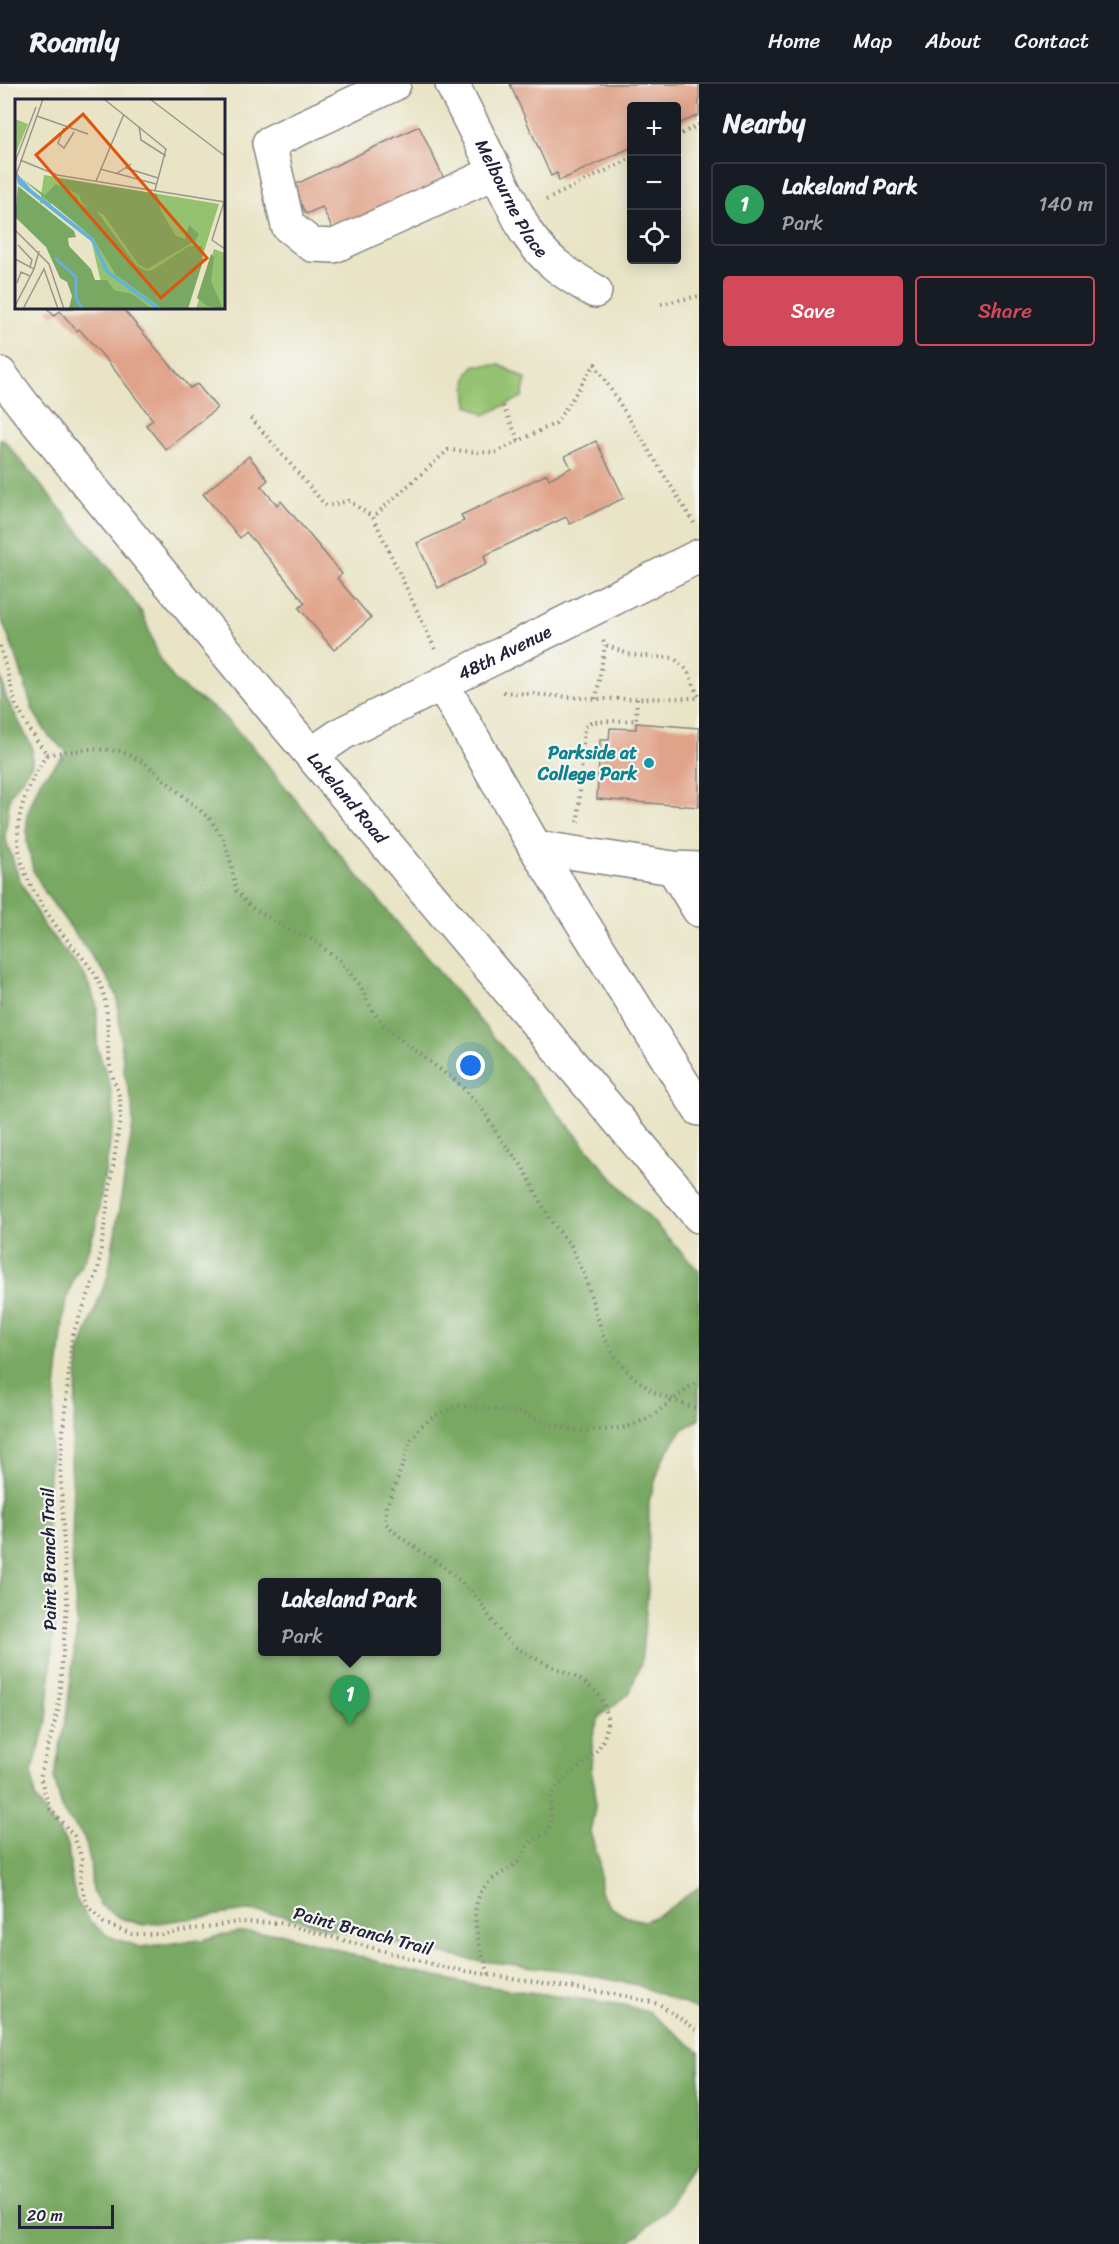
<!DOCTYPE html>
<meta charset="utf-8">
<style>
:root{--surface:#171b24;--page:#242831;--text:#f1f3f6;--muted:#9ea1a6;--line:#363941;--accent:#d1495b}
body{margin:0;font-family:Sriracha,sans-serif;background:var(--page);color:var(--text)}
.controls{position:absolute;right:18px;top:18px;display:grid;overflow:hidden;border-radius:6px;box-shadow:0 3px 15px #0003}
.controls button{width:54px;height:54px;display:grid;place-items:center;padding:0;border:0;border-bottom:2px solid var(--line);background:var(--surface);color:var(--text);font:30px sans-serif}
.scale{position:absolute;left:18px;bottom:15px;width:96px;box-sizing:border-box;padding-left:6px;border:3px solid #22223b;border-top:0;font-size:16px;line-height:21px;white-space:nowrap;color:#22223b;-webkit-text-stroke:4px #f6f6f2;paint-order:stroke}
.you{position:absolute;left:471px;top:982px;width:21px;height:21px;margin:-15px;border:4px solid #fff;border-radius:50%;background:#1a73e8;box-shadow:0 0 0 9px #1a73e833}
.badge{display:grid;place-items:center;width:39px;height:39px;border-radius:50%;background:var(--accent);color:#fff;font-size:20px;font-weight:700}
.pin{position:absolute;translate:-50% -50px;filter:drop-shadow(0 2px 3px #0008)}
.pin::after{content:'';position:absolute;top:32px;width:21px;height:18px;background:inherit;clip-path:polygon(0 0,100% 0,50% 100%)}
.popup{position:absolute;left:258px;top:1494px;width:183px;height:78px;box-sizing:border-box;display:grid;place-content:center;border-radius:6px;background:var(--surface);filter:drop-shadow(0 2px 4px #0005);font-size:20px;white-space:nowrap;color:var(--muted)}
.popup b{font-size:22px;color:var(--text)}
.popup::after{content:'';position:absolute;left:50%;top:100%;margin-left:-12px;border:12px solid transparent;border-top-color:var(--surface)}
.list{margin:0;padding:0;list-style:none}
h2{display:flex;justify-content:space-between;align-items:center;height:78px;margin:0;padding:0 24px;font-size:26px}
h2 small{font-size:20px;font-weight:400;color:var(--muted)}
.list li{display:grid;grid-template-columns:39px 1fr auto;gap:18px;align-items:center;box-sizing:border-box;height:84px;margin:0 12px 12px;padding:0 12px;border:2px solid var(--line);border-radius:6px}
.list b{display:block;font-size:22px;white-space:nowrap}
.list p{margin:0;font-size:20px;white-space:nowrap;color:var(--muted)}
.list em{font-size:20px;font-style:normal;color:var(--muted)}
.actions{display:flex;gap:12px;padding:18px 24px}
.actions a{flex:1;padding:14px 0;border:2px solid var(--accent);border-radius:6px;text-align:center;font-size:21px;color:var(--accent)}
.actions .main{background:var(--accent);color:#fff}
.icon{flex:none;width:33px;height:33px;fill:none;stroke:currentColor;stroke-width:2;stroke-linecap:round;stroke-linejoin:round}
.map{position:relative;flex:none;width:699px;height:2160px;overflow:hidden}
header{display:flex;align-items:center;gap:36px;box-sizing:border-box;height:84px;padding:0 30px;background:var(--surface);border-bottom:2px solid var(--line)}
header strong{font-size:28px}
nav{display:flex;gap:33px;margin-inline-start:auto;font-size:21px}
main{display:flex}
aside{flex:1;background:var(--surface)}
.map>svg:first-child{display:block}
.green{fill:#95c26f;stroke:#5c7255;stroke-width:1.5}
.forest{fill:#78a862;stroke:#4d654e;stroke-width:1.5;fill-rule:evenodd}
.building{fill:#e0a389}
.lines{fill:none;stroke-linecap:round;stroke-linejoin:round}
.minor-casing{stroke:#868380;stroke-width:36}
.path{stroke:#868380;stroke-width:4;stroke-dasharray:1.5 4.5;stroke-linecap:butt}
.minor{stroke:#fff;stroke-width:33}
.culture-dot{fill:#0f9aa8;stroke:#f6f6f2;stroke-width:2}
.labels{text-anchor:middle;stroke-width:4.5;stroke-linejoin:round;paint-order:stroke}
.street-label{font-size:18px;fill:#22223b;stroke:#f6f6f2}
.culture-label{font-size:18px;font-weight:bold;fill:#0d838f;stroke:#f6f6f2;text-anchor:end}
.inset-river{fill:none;stroke:#64b1de;stroke-width:3}
.inset-road{fill:none;stroke:#99968e;stroke-width:1.5}
.view{fill:#de560e;fill-opacity:0.15;stroke:#de560e;stroke-width:3}
.inset-edge{fill:none;stroke:#22223b;stroke-width:3}
</style>
<header>
<strong>Roamly</strong>
<nav><a>Home</a><a>Map</a><a>About</a><a>Contact</a></nav>
</header>
<main>
<div class="map">
<svg width="699" height="2160" viewBox="0 0 699 2160">
<rect width="100%" height="100%" fill="#f6f6f2"/>
<filter id="ink" filterUnits="userSpaceOnUse"><feTurbulence type="fractalNoise" baseFrequency=".0167" numOctaves="2"/><feDisplacementMap in="SourceGraphic" scale="12" xChannelSelector="R" yChannelSelector="G"/><feConvolveMatrix kernelMatrix="1 2 1 2 8 2 1 2 1" color-interpolation-filters="sRGB"/></filter>
<filter id="wash" filterUnits="userSpaceOnUse"><feTurbulence type="fractalNoise" baseFrequency=".008" numOctaves="4" result="noise"/><feDisplacementMap in="SourceGraphic" scale="24" xChannelSelector="R" yChannelSelector="G"/><feGaussianBlur stdDeviation="1.35" result="paint"/><feColorMatrix in="noise" values="0 0 0 0 0 0 0 0 0 0 0 0 0 0 0 0 0 1.4 0 .05"/><feComposite in="paint" operator="in"/></filter>
<g filter="url(#wash)">
<rect width="100%" height="100%" fill="#e9e4c6"/>
<!-- green -->
<path class="green" d="M475,281H500L526,295L522,313L485,331L468,321C466,306 463,292 475,281Z"/>
<!-- forest -->
<path class="forest" d="M0,355H3L109,484L143,530L160,576L176,598L193,611L218,627L254,664L337,767L615,1097L699,1187V1335L682,1346L662,1376L649,1417L648,1506L641,1579L629,1610L600,1632L593,1650L591,1685L595,1704V1724L590,1748L599,1776L600,1808L609,1822L625,1832L644,1837L661,1830L699,1803V1926L637,1901L568,1887L472,1876L333,1846L282,1831L247,1827L143,1841L120,1834L100,1821L92,1807L90,1776L84,1753L63,1728L54,1694L67,1627L77,1543L72,1474L73,1408L71,1379L79,1269L108,1191L133,1041L132,1019L124,988L117,912L107,893L46,810L33,786L27,758V731L40,697L67,668L48,651L33,627L18,578L0,531ZM263,1498H437V1568H263Z
M0,591L6,613L32,663V680L10,712L5,753L19,794L43,841L84,890L97,922V963L110,1001L114,1035L96,1142L86,1172L74,1194L65,1220L54,1326L47,1423L49,1474L55,1525L47,1639L32,1688L35,1714L68,1761L71,1793L76,1815L89,1837L108,1852L140,1863L200,1856L237,1848L280,1849L399,1884L469,1900L625,1921L650,1929L699,1967V2074L683,2095L669,2123L628,2160H0Z"/>
<g id="blocks">
<!-- building -->
<path class="building" d="M510,0H699V31L676,41V22H632V63L559,97L557,89L551,92Z
M419,42L445,97L335,150L322,123L306,130L292,102Z
M47,224H122L190,304L197,300L217,324L166,366L146,341L153,336L110,280L79,245L77,247L60,227L54,232Z
M596,357L624,414L570,440L566,433L498,465L484,472L487,480L438,504L417,459L464,437L461,431L483,421L547,390L549,395L571,384L565,372Z
M249,372L268,396L261,402L277,421L281,417L313,455L342,490L337,494L371,534L334,566L299,524L305,519L261,465L246,448L240,454L203,410Z
M636,639L699,644V723L597,715L600,656H609L610,644L636,645Z"/>
</g>
</g>
<g filter="url(#ink)">
<use href="#blocks" fill-opacity="0" stroke="#868380" stroke-width="1.5"/>
<g class="lines">
<defs>
<g id="minor">
<path d="M394,0L269,59L288,142L312,161L334,162L496,88"/>
<path id="s1" d="M452,0L526,148C546,177 564,189 595,207"/>
<path id="s2" d="M0,290L24,322L287,642L699,1132"/>
<path d="M442,600L535,763L699,1025"/>
<path id="s3" d="M312,670L343,649L699,472"/>
<path d="M535,763L673,784L699,785"/>
<path d="M673,784L699,826"/>
</g>
</defs>
<!-- minor casing -->
<use href="#minor" class="minor-casing"/>
<!-- path -->
<path class="path" d="M676,52L699,41
M546,116L632,74
M661,220L699,212
M503,322L519,357
M251,334L326,422L349,417L373,433
M603,557L605,561L631,571L674,574L687,586L699,612
M0,562L16,621L30,647L47,670C0,744 13,786 64,852C75,866 90,880 98,896C113,925 104,956 111,986C113,995 117,1003 119,1012C121,1019 120,1028 120,1035L98,1186L72,1252L60,1381L67,1520L58,1626L40,1693L50,1725L74,1752L82,1775L80,1799L88,1823L104,1839L132,1850H162L238,1838L280,1839L447,1884L626,1912L659,1920L699,1947
M435,565L373,433L448,366L494,369L556,339L595,280L694,439
M503,608L596,615L699,614
M596,615L605,561
M47,670L92,665L121,667L145,679L210,735L223,755L231,779L236,807L251,823L291,847L313,856L339,876L359,900L373,927L386,944L459,1000L481,1023L500,1054L523,1083L550,1136L571,1162L584,1190L603,1251L615,1272L632,1292L653,1308L699,1326
M578,738L584,644L591,638L636,636L637,615
M489,1890C482,1868 471,1842 477,1818C484,1793 503,1792 519,1777C525,1771 525,1764 531,1758C535,1754 542,1752 546,1748C554,1738 551,1724 550,1712C554,1707 557,1702 562,1698C581,1679 606,1669 607,1638C608,1596 558,1588 529,1571C521,1567 513,1561 507,1555C494,1543 488,1528 477,1514C471,1506 462,1499 454,1492C433,1471 404,1461 386,1439V1423L395,1402L411,1356L420,1343L434,1332L459,1322L485,1324L519,1328L549,1340L579,1347L603,1346L627,1343L649,1334L699,1296"/>
<!-- minor -->
<use href="#minor" class="minor"/>
</g>
</g>
<!-- markers -->
<circle class="culture-dot" cx="649" cy="679" r="6"/>
<g class="labels">
<!-- street labels -->
<g class="street-label">
<text dy="6" stroke="none"><textPath href="#s1" startOffset="129">Melbourne Place</textPath></text>
<text dy="6" stroke="none"><textPath href="#s3" startOffset="218">48th Avenue</textPath></text>
<text dy="6" stroke="none"><textPath href="#s2" startOffset="548">Lakeland Road</textPath></text>
<text transform="translate(49 1475) rotate(-91)" y="6">Paint Branch Trail</text>
<text transform="translate(363 1847) rotate(15)" y="6">Paint Branch Trail</text>
</g>
<!-- culture labels -->
<g class="culture-label">
<text x="637" y="675">Parkside at<tspan x="637" dy="21">College Park</tspan></text>
</g>
</g>
<!-- overview -->
<g transform="translate(15 15)">
<rect width="210" height="210" fill="#e9e4c6"/>
<path d="M0,20L13,25L0,56ZM29,76L204,105L171,210H92L76,140L38,88L36,106L25,104ZM199,150L210,154V210H181Z" fill="#95c26f"/>
<path d="M6,79L30,96L41,85L62,98L65,105L81,111L121,166L131,172L138,171L174,147H187L188,162L173,210H148L101,176L78,139ZM42,79L142,95L146,112L161,137L170,140L174,126L184,135L180,142L132,170L123,165L89,116L67,104L64,96L46,88ZM3,87L59,132L61,138L53,139L54,147L76,170L80,181H92L99,191L117,195L137,210L54,209L57,197L52,183L45,179L31,148L0,118ZM196,155L199,158L196,182L208,210L192,207L182,199Z" fill="#78a862"/>
<path d="M0,72L16,90L78,139L94,172L147,210H141L90,173L77,143L3,85Z" fill="#64b1de"/>
<path class="inset-river" d="M40,159L61,178V199L67,210"/>
<path class="inset-road" d="M89,0L151,50L140,91M135,0L210,57M22,17L73,35M124,27L126,41L151,57M49,29L43,44L49,49L59,33M5,61L42,76L210,103M0,63L21,8M111,69L143,79M85,70L141,85M101,75L116,65M0,79L28,0M81,82L109,15M210,100L197,141L210,150M0,131L34,165L49,210M3,146L17,161L15,168M0,160L19,170L0,207M19,170L24,152M2,184L6,173L15,177M8,210L29,170L43,210"/>
<path class="view" d="M68,15L192,159L146,199L21,56Z"/>
<rect width="210" height="210" class="inset-edge"/>
</g>
</svg>
<div class="controls">
<button>+</button>
<button>−</button>
<button><svg class="icon" aria-label="locate" viewBox="0 0 24 24"><circle cx="12" cy="12" r="6"/><path d="M12 2v4M12 18v4M2 12h4M18 12h4"/></svg></button>
</div>
<div class="scale">20 m</div>
<div class="you"></div>
<div class="pin badge" style="left:350px;top:1641px;background:#2e9e5b">1</div>
<div class="popup"><b>Lakeland Park</b>Park</div>
</div>
<aside>
<h2>Nearby<small></small></h2>
<ul class="list">
<li><span class="badge" style="background:#2e9e5b">1</span><div><b>Lakeland Park</b><p>Park</p></div><em>140 m</em></li>
</ul>
<div class="actions"><a class="main">Save</a><a>Share</a></div>
</aside>
</main>
